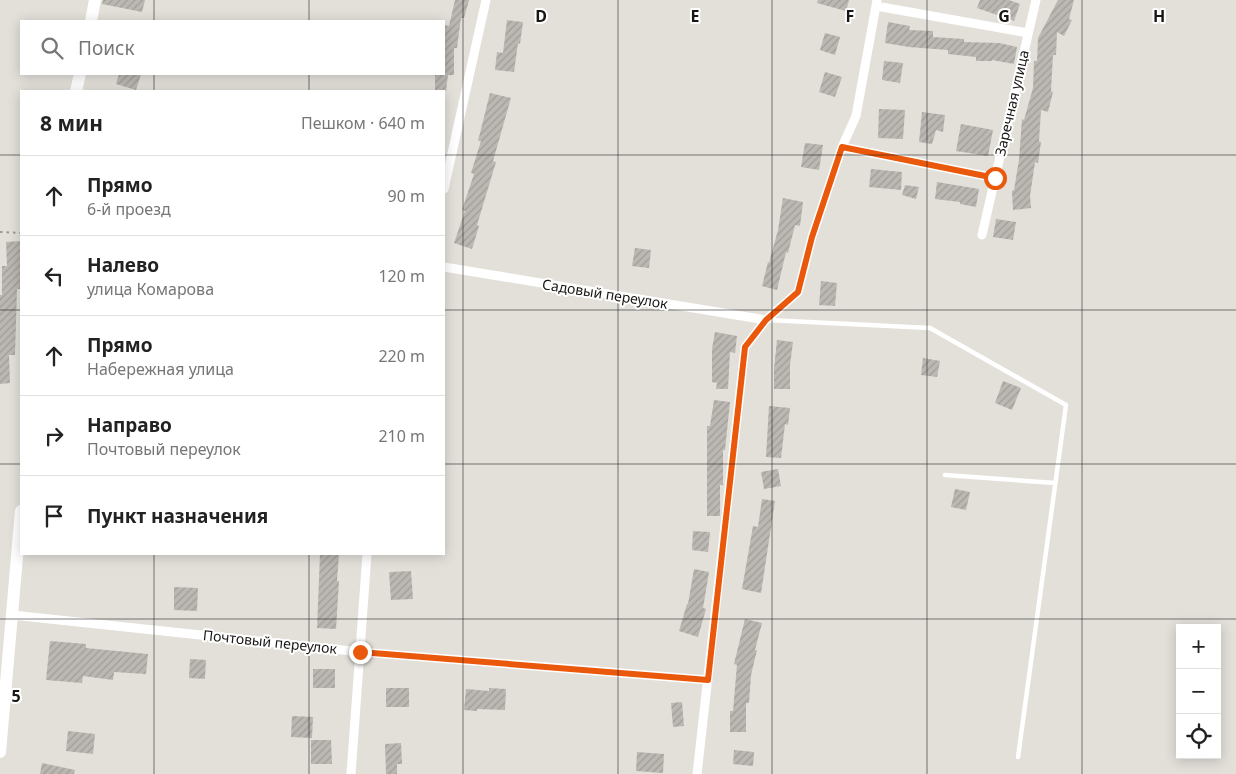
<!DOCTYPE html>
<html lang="ru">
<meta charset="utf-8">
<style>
:root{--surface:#fff;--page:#f6f6f6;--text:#222;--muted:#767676;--line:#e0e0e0}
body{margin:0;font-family:"Noto Sans",sans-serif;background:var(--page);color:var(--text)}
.controls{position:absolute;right:15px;bottom:15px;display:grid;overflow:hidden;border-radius:0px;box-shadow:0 2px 12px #0003}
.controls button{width:45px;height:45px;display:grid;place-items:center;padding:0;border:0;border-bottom:1px solid var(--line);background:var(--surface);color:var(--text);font:25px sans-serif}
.stop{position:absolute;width:15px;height:15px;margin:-11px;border:4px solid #ea580c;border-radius:50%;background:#fff}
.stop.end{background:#ea580c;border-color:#fff;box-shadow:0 1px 5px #0008}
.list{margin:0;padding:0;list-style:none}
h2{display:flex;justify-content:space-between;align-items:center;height:65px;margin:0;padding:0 20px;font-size:21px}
h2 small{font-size:16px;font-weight:400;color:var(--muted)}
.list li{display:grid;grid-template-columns:32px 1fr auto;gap:15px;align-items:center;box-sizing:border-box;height:80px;padding:0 20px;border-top:1px solid var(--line)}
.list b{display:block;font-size:19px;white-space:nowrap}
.list p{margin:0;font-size:16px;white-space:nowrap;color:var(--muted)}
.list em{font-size:16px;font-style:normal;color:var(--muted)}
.icon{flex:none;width:28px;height:28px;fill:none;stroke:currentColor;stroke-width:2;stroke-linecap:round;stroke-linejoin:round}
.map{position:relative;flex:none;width:1236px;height:774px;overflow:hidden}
.search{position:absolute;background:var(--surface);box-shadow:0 2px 12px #0003;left:20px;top:20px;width:425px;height:55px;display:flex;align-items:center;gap:12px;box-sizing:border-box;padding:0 18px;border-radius:0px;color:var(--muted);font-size:19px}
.panel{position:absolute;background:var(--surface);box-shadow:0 2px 12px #0003;left:20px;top:90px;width:425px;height:465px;border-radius:0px}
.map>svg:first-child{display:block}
.building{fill:url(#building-hatch)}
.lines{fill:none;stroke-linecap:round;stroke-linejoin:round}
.path{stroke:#9b9994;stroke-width:2;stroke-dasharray:2.5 4;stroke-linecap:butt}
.lane{stroke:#fff;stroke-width:4.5}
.street{stroke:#fff;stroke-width:9}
.secondary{stroke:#fff;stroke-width:12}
.route{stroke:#ea580c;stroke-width:6}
.grid{fill:none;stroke:#181715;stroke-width:1;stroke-opacity:0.55}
.labels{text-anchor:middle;stroke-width:4;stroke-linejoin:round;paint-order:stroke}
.street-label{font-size:14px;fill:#181715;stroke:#fff}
.grid-label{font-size:16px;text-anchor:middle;font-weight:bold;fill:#181715;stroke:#fff;stroke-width:4;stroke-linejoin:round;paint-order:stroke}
</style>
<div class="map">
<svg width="1236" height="774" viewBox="0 0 1236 774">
<defs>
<pattern id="building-hatch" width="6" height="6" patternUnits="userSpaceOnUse" patternTransform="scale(1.25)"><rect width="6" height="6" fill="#bbb7b2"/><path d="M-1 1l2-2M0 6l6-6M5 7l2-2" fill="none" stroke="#a09d98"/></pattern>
</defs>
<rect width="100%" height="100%" fill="#e3e0da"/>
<!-- building -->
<path class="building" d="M103,0H145L142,12L102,4Z
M455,0H469L464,18H461L457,48H454V75H448L446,91H435V74H444V25L449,26Z
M818,0H849L846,11L817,3Z
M980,0H1009L1020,4L1014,21L977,8Z
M1058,0H1074L1069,19L1072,20L1064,36L1057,32L1056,55H1053L1051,91L1053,92L1048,112L1041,110L1039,141L1041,142L1038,163L1035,162L1030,196L1031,208L1013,210L1012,191L1014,190L1019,160L1022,119L1024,120L1033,88L1034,61H1037L1038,38Z
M507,20L523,22L520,44L518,43L514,72L495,70L497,52L503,53Z
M888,22L910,26L909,30L933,31V37L964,39V42L999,43L1017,47L1014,64L992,60V61H976V57L948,54V50L909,47L885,43Z
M825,33L840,37L835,55L820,50Z
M884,61L903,63L900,83L882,80Z
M825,72L842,77L835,97L819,92Z
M119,74H141L136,90L116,84Z
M490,93L511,98L493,161L496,162L477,225L479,226L472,249L454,243L465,211L462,210L474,174L471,173L481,141H478Z
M879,109L905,110L903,139L878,138Z
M922,112L945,115L943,132L936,130L932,144L919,142Z
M961,124L993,130L988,156L956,151Z
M805,143L823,145L819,170L801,167Z
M871,169L902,172L901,190L869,187Z
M937,182L979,189L976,207L960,204V202L935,199Z
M905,185L919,187L916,199L902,195Z
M783,198L803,202L800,226L795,225L788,253L786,252L777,290L762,286L768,262L769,263L778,230Z
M996,219L1016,222L1013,240L993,237Z
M21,241V289H17L15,355H9L10,383L0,384V295H2V266H7L6,242Z
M635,248L651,250L649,268L632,266Z
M821,281L837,283L835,306L819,305Z
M715,332L737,336L735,353L730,352L728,389H716L717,383L712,382V349Z
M777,340L793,342L790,365V389H774V369Z
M923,358L940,361L937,377L921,375Z
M1003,381L1021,388L1012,410L995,403Z
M714,400L730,402L725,450H723V485H720V516H707V426H710Z
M769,406L790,408L788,425L785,424L781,458L766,457Z
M778,469L781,486L764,489L761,472Z
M955,489L970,492L966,510L951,507Z
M762,499L775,501L761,593L742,589L753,526L758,527Z
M693,531L710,532L708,552L692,550Z
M320,554H339L337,581H339L336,629L317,628Z
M694,569L709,572L703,608L706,609L698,637L679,631L687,604H688Z
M411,571L413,599L391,600L389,572Z
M174,587L198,588L197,611L174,610Z
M745,619L762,623L755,650H757L751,675L749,703H746V732H730V711H733L737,665L734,664Z
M50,641L86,644V648L148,654L146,674L114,672L113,680L83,676L82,683L46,680Z
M190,659L206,660L205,679L189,678Z
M313,669H335V688H313Z
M386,688H409V707H386Z
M489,688L506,689L505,710L477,709V711L464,710L466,689L489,691Z
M682,702L684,726L673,727L671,703Z
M292,716L313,717L312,738L291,737Z
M68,731L95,734L93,754L66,751Z
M311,740H331L332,764H311Z
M401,743L402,764H397V774H386L385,744Z
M734,750L754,752L753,766L733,764Z
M637,752L664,754L663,773L636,771Z
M42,763L75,770L74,774H40Z"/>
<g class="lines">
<!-- path -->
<path class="path" d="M0,232L21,233"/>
<!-- lane -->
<path class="lane" d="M768,320L930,328L1066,405L1018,757
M945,475L1055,483"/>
<!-- street -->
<path class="street" d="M876,6L1028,33
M842,147L995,178
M444,189L486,0
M982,235L1036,0
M444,267L766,320
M12,615L361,652L708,680
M351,774L367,554
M697,774L745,347L766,320L798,292L812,237L842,147L856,116L877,0"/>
<!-- secondary -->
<path class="secondary" d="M91,21L95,0
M76,91L80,74
M0,752L21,511"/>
</g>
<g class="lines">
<!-- route -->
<path class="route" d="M360,652L708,680L745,347L766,320L798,292L812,237L842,147L995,178"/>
</g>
<!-- grid -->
<path class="grid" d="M154,0V21M309,0V21M463,0V774M618,0V774M772,0V774M927,0V774M1082,0V774M154,74V91M309,74V91M0,155H21M444,155H1236M0,310H21M444,310H1236M0,464H21M444,464H1236M154,554V774M309,554V774M0,619H1236"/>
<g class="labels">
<!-- street labels -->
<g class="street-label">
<text transform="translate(1012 103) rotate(-77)" y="5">Заречная улица</text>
<text transform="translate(605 294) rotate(9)" y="5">Садовый переулок</text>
<text transform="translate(270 642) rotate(6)" y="5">Почтовый переулок</text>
</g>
</g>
<g class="grid-label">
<text x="541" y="22">D</text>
<text x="695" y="22">E</text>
<text x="850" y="22">F</text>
<text x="1004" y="22">G</text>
<text x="1159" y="22">H</text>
<text x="16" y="702">5</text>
</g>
</svg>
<div class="controls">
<button>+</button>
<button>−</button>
<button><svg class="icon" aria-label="locate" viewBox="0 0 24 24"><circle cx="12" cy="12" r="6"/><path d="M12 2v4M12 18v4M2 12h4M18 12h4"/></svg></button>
</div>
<div class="stop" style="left:995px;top:178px"></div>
<div class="stop end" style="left:360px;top:652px"></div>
<div class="search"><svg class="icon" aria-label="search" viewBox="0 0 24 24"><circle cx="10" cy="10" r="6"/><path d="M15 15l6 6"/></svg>Поиск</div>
<section class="panel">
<h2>8 мин<small>Пешком · 640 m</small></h2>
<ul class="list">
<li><svg class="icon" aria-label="ahead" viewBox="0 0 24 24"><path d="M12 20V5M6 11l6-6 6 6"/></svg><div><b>Прямо</b><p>6-й проезд</p></div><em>90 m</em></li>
<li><svg class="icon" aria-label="left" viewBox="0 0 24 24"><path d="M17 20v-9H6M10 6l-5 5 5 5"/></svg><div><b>Налево</b><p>улица Комарова</p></div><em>120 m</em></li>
<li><svg class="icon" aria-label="ahead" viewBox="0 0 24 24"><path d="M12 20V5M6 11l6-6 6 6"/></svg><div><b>Прямо</b><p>Набережная улица</p></div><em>220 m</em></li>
<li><svg class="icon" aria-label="right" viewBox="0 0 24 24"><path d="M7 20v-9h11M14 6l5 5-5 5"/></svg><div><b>Направо</b><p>Почтовый переулок</p></div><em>210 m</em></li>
<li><svg class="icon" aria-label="arrive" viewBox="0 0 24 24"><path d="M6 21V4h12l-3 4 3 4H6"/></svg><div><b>Пункт назначения</b></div></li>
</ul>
</section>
</div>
